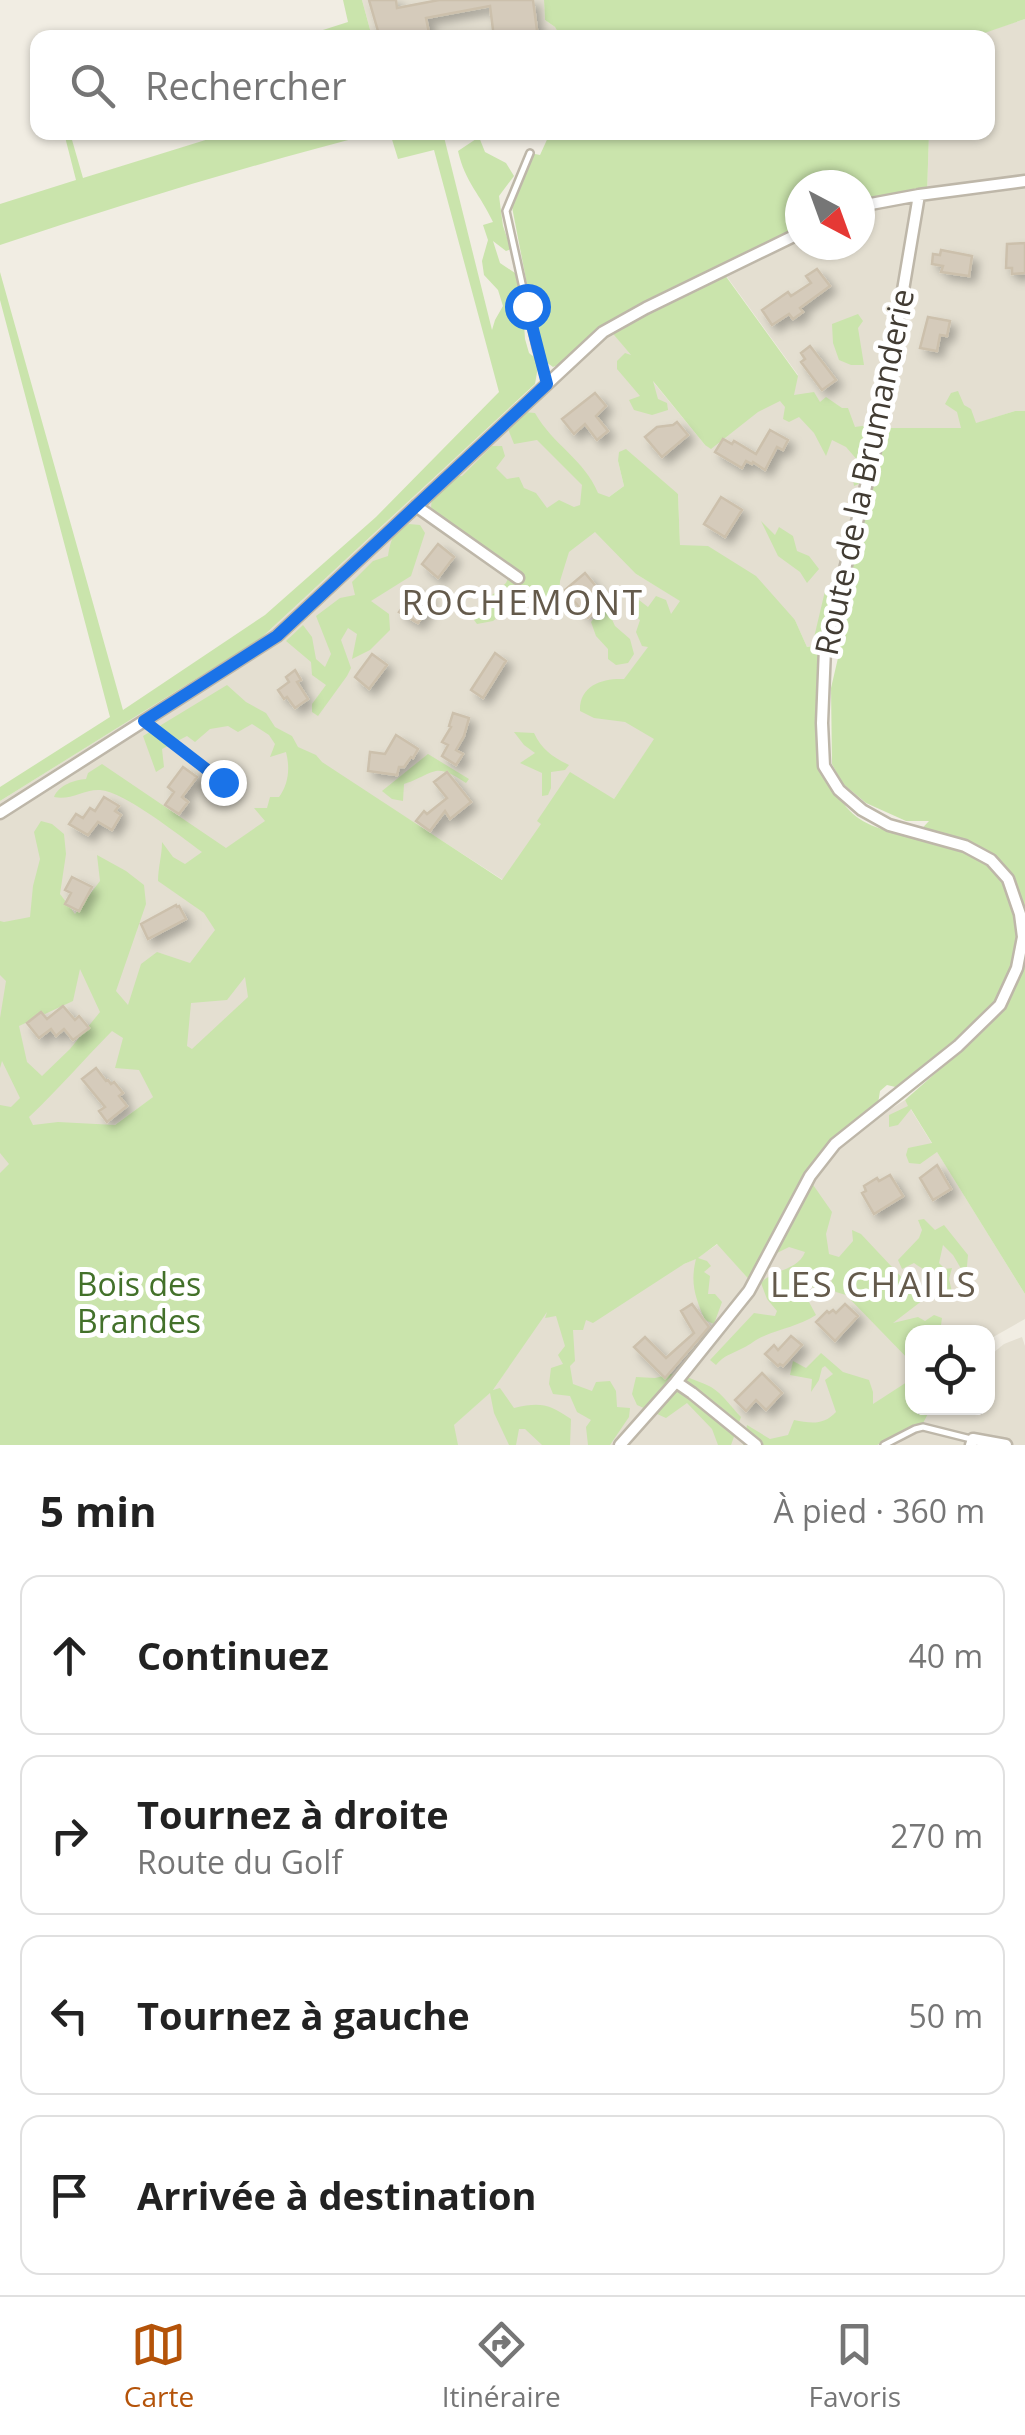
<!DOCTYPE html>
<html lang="fr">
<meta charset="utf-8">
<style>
:root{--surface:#fff;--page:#f2f2f2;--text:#222;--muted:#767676;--line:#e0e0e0;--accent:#b45309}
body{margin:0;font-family:"Open Sans",sans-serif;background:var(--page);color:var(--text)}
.controls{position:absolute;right:30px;bottom:30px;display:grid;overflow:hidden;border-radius:20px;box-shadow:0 2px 8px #0004}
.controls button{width:90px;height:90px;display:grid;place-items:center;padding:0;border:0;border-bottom:2px solid var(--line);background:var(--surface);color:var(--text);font:50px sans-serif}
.compass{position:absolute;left:785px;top:170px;width:90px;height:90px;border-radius:50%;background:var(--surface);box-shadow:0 2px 8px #0004;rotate:139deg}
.stop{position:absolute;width:30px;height:30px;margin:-22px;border:8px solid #1a73e8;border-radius:50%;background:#fff}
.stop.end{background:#1a73e8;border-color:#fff;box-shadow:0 2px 10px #0008}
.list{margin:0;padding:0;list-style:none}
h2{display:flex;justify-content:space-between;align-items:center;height:130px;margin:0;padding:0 40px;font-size:42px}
h2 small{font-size:32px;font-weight:400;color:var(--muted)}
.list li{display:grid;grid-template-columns:65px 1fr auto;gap:30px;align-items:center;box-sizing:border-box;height:160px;margin:0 20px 20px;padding:0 20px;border:2px solid var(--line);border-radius:20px}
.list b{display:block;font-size:38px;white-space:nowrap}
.list p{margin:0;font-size:32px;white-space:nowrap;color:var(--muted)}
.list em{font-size:32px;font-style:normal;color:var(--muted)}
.icon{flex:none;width:55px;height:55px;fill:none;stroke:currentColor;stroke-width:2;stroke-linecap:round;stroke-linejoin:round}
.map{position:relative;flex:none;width:1025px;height:1445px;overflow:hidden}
.search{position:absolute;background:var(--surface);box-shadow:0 2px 8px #0004;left:30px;right:30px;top:30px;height:110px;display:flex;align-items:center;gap:25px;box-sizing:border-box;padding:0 35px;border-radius:20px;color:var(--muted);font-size:38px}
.sheet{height:850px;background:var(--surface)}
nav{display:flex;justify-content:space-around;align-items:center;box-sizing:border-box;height:140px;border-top:2px solid var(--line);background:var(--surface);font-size:28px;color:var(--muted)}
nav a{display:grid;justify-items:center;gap:5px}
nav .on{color:var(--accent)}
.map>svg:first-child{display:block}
.residential{fill:#e4dfd1}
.green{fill:#cae4ac;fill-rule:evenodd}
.building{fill:#d5cbbb;stroke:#ccc0ac;stroke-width:2.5;filter:url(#shadow)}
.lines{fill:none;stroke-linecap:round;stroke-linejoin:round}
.service-casing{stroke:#beb7a9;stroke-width:10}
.minor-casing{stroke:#beb7a9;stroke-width:15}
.service{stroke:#fff;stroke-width:5}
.minor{stroke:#fff;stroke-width:10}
.route{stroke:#1a73e8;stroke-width:12}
.labels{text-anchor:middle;stroke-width:10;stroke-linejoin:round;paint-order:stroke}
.street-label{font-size:32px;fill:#423c33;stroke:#fff}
.park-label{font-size:32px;fill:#43712a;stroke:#fff}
.neighbourhood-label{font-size:35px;letter-spacing:2.5px;fill:#645a4b;stroke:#fff}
</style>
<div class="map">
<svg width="1025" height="1445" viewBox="0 0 1025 1445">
<defs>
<filter id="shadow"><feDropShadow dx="6" dy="6" stdDeviation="5" flood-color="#0004"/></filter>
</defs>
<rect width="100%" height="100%" fill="#f1ede3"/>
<!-- residential -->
<path class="residential" d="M362,0H544L545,20L555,27L561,37H372Z
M1025,19V411H1015L962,428L867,501L837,623L817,644L807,647L795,620L680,546L678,494L618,461L624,486L609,497L636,574L681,601L659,733L614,799L538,821L542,824L503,880L321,763L325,997L232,1040L25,1190L0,1189V801L260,639L515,403L521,409L559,382L591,343L609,328L705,445L798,375L722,270L800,233V245H860V206L927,194L929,133L988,132V38L970,37Z
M905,1100L1025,1294V1319L988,1340V1332H912V1408H988V1357L1004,1344L1022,1337L1025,1346V1445H408L439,1438L493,1390L551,1304L684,1264L697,1258L718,1244L752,1283L835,1144Z"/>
<!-- green -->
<path class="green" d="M343,0H362L372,37H301L348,22Z
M544,0H1025V19L970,38H561L555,27L545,20Z
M64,133H70L83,178L228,133H376C249,165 124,204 0,245V204L76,180Z
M390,133H443L492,330L495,320L503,306L498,290L484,275L482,261L488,240L483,225L493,222C480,194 465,182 458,151L479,137L485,152L506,163L514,176L499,196L503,226L511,249L506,251L493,241L500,263L515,273L523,308L525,339L529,353L539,361L535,384L260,639L0,801V787L110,717L0,300V272L123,710L265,615L376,517L499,392L434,150L398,159Z
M550,133H929L927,194L860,206V185H800V233L722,271L798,376L794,395L814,392L820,402L826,397L842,408H848L855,427L869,425L873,439L863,482L854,486L852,472L859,462L846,447L832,440L826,456L814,433L799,417L789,422L783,419L785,407L780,401L758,412L711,449L705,445L653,381L658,399L667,403L668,410L652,415L634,410L629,400L640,396L617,369V361L625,353L631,355L609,329L570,360L553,367L546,362L531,305L512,207L520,175L530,153L540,155Z
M858,314L863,321L858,328L864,365H851L839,360L833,343L832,324Z
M958,391L964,405L971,409L976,423L1015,411H1025V1294L937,1152L920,1164L909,1163L906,1155L908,1148L932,1143L911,1109L898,1125L889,1127V1115L908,1106L905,1100L989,1026L1009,994L958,1046L904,1089L887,1085L880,1091L877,1110L835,1144L809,1179L832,1212L826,1234L829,1254L839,1257L853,1241L852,1230L861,1234L923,1300L893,1323L918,1317L925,1321L934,1315L942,1318L940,1332H912V1363L846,1295L836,1292L831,1288L832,1277L824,1275L816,1289L809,1285L800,1273L794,1276V1292L809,1302L816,1315C799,1326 782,1328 764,1336C756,1339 750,1345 743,1348C732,1354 724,1355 716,1365L710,1360L754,1313L775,1316L777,1311L767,1299L761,1283C773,1269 798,1271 805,1252L789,1247L767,1258L753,1284L717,1244L698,1258L707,1261L711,1266L704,1272L710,1276L708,1294H715L722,1302L714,1324L705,1320C695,1297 690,1283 696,1259L684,1264L593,1323L586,1320L583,1330H573L575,1361L570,1366L573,1384L592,1391L596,1382L610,1381L616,1391L617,1407L630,1408L629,1417L610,1445H588L586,1427L591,1420L577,1412L570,1396L553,1394L549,1384L551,1368L563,1364L558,1355L565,1346L556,1316L545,1318L547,1312L493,1390L500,1388L514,1408C541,1402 548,1404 571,1419L570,1445H542L525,1429H519L516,1445H509L494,1413L490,1393L454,1425L458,1445H0V1173L9,1164L0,1153V1105L11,1107L20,1098L2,1061L0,1068V1018L6,981L0,975V921L4,922L30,917L33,886L40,859L34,832L41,821L52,824L64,834L66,854L60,894L75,914L100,881L97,855L126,871L144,885L146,904L116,991L128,1005L141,964L157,952L190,963L215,930L204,913L158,881C158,867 162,856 162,842L173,857L185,864L202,852C180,836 125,792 100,790C84,789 70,801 54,797C59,785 74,780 86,779L88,773L102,764L226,848L265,821L254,808H267L270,797H279C289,784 290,767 286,752L270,757L275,744L269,735L252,724L238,732L228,726L210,729L195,742L187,736L162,749L164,767L156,772L143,736L227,685L246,702L266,713L275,727L292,736L298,747L316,755L322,762L502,880L541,824L537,821L570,772L614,799L654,739L625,722L594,718L580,711C579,685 603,678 624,679L648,647L642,646L636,632L640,620L630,612L639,600L648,607L656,596L666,600L671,614L680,601L636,574L595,532L569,552L560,581L558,611L534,610L524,596L493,621L477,624L474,620L484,602L506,583L513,567L464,532L449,536L437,530C426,499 430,498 453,477L462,476L492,446H502L505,456L496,468L507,479L519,477L524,488L536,493L547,508L559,500L574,507L580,505L582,485L537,440L514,444L508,429L524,412L535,413C553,445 584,459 598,493L609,497L624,486L618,461L619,452L626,449L678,494L680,545L708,546L756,576L795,620L807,647L812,646L825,591L830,586L834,592C831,647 810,772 850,811C866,828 893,832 914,837L929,821H906L866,803L842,783L832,764L831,688L838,658L837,623L842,597L887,428H961L957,412L945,404L951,393ZM80,969L100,1012L70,1049L42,1076L27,1062L19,1026L73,1001ZM245,977L248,997L192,1049L187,1046L191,1003L227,1000ZM112,1031L123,1038L115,1068L139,1070L153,1097L115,1125L58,1122L33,1125L29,1117C58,1090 84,1059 112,1031Z
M761,521L775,535L779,527L793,536L797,551L809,556L819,569L807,583L800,572L778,556Z
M409,524L420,525L425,533L411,576L371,601L389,614L390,630L370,650L352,659L357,634L348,628L341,640L351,668L347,676L318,716L312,712V704L326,685L312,675L311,662L286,641L303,625L312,637L316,659L325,667L331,654L316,616L340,598L355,595L352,582L373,561L388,556C391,539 393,531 409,524Z
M604,611L610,615L615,626L630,639L634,654L628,663L616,665L608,659V649L596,636L591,622L598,613Z
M514,732L534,733C542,750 553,757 569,765L565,770L551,772V788L548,795L542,796V773L520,763L535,753L524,745Z
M428,754L469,779L466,783C434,761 436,773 404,784L403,801L392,799L382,791Z
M924,1219L935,1230L944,1225L968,1255L966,1277L953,1255L943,1245L939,1263L945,1269L952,1268L949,1279L952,1292L947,1297C943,1291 942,1283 937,1278C930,1271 921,1269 914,1263L902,1269L898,1260L919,1238L922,1230L918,1220Z
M821,1353L843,1372L869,1380L873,1392V1404L907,1382V1367L912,1372V1408H931L922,1425H914L877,1445H743L747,1425L770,1439L788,1435L794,1420C810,1423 823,1426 836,1412L825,1380L833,1374L825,1366L822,1368L819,1380L811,1392L812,1379L790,1375L793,1361L806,1368Z
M680,1372C690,1380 700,1381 711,1387C723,1394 731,1407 741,1417L731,1445H718L712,1429L687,1403L666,1418L637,1405L632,1394L636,1377L655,1378Z"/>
<!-- building -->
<path class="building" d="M369,0H396L397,8L439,0H533L538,38H494L490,6L426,18L430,38H380Z
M1025,243V273L1012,274V268H1006L1007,244Z
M941,250L972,256L969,276L941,272L943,266L932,264L933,254L940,255Z
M817,269L830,286L800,308L803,312L793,319L789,314L772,325L762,310L788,292L791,296L811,283L806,276Z
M928,317L950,321L947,336L940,335L937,351L920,348Z
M810,346L836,380L822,390L801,362L805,359L801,353Z
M595,393L606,406L596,416L608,431L597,440L585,424L574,434L562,419Z
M677,422L688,435L662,457L645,437L657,427L673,425Z
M770,430L788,440L783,450L777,447L765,470L753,462L752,464L746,461L742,468L715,452L723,439L732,444L734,441L756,454Z
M721,497L742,510L725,537L704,524Z
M438,544L454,557L438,578L422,564Z
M585,573L608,601L588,618L565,590Z
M416,588L430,597L424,607L427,609L418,623L399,612Z
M495,653L506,661L483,698L471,690Z
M372,654L387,665L369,689L355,677Z
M295,670L301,680L297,682L308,699L295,708L287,697L284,699L278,690L289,682L286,677Z
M453,713L469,718L464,736L456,750L463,754L456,765L442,756L448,745L442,742L451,727L449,726Z
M396,735L418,749L413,758L411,757L404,767H399L397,775L368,771L370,752L385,754Z
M183,767L197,777L182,797L188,802L179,814L165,805L174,792L168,787Z
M447,772L471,802L450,819L445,811L430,831L416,821L424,811L427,814L447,798L434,782Z
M104,797L119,806L115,811L121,815L112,830L98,822L88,835L69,824L76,814L83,818L90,808L95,811Z
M72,877L92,887L79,911L65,904L71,893L65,890Z
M176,905L177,907L179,906L186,919L148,939L141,924Z
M63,1006L75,1020L79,1016L89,1028L73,1040L64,1029L56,1036L51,1029L39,1038L27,1023L41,1012L47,1019Z
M96,1068L106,1081L108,1080L111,1084L114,1082L123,1093L119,1096L127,1106L107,1122L99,1111L105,1107L82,1079Z
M937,1165L951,1189L933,1200L920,1178Z
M890,1175L903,1196L874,1214L862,1193L866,1191L864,1186L877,1178L879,1181Z
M692,1304L709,1327L665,1378L634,1347L645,1337L666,1358L694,1333L681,1311Z
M845,1304L858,1316L835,1341L816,1322L827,1311L829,1313L833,1310L836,1313Z
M791,1336L802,1345L783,1366L780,1364L778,1366L765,1354L774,1345L778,1350Z
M762,1373L782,1393L766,1410L756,1400L746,1411L735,1400Z"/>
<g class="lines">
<defs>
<path id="service" d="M530,153L506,211L536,347L547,384
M146,723L223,782
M884,1445L915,1429L923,1427L971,1439"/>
<path id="minor" d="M860,206L919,195L1025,181
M416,506L518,578
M0,813L277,636L603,332L646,308L800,233
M676,1382L692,1393L756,1445
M620,1445L676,1382L749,1291L810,1176L835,1144L958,1046L1000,1005L1017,968L1023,937L1020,914L1008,879L991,860L965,846L889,825L862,810L839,790L824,766L822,723L825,648L878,439L919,195
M971,1445L973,1439L1006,1445"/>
</defs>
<!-- service casing -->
<use href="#service" class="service-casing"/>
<!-- minor casing -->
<use href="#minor" class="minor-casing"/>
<!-- service -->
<use href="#service" class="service"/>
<!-- minor -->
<use href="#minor" class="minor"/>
</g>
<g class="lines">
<!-- route -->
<path class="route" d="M223,782L144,721L277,636L547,384L527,306"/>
</g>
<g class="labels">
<!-- street labels -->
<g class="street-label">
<text transform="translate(865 472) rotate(-78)" y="11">Route de la Brumanderie</text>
</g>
<!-- park labels -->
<g class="park-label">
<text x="139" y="1296">Bois des<tspan x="139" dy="37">Brandes</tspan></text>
</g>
<!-- neighbourhood labels -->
<g class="neighbourhood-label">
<text x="523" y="615">ROCHEMONT</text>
<text x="874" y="1297">LES CHAILS</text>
</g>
</g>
</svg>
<div class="controls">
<button><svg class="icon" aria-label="locate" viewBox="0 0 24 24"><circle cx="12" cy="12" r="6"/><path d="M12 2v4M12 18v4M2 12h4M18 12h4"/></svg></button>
</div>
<svg class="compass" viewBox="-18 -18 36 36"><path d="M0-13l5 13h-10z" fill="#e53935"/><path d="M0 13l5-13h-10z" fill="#767676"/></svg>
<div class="stop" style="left:527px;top:306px"></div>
<div class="stop end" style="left:223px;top:782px"></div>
<div class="search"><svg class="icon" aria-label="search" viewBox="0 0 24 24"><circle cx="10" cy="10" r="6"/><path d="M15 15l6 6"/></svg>Rechercher</div>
</div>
<section class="sheet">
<h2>5 min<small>À pied · 360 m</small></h2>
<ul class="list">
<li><svg class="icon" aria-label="ahead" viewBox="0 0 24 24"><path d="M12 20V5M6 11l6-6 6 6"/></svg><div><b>Continuez</b></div><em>40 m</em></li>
<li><svg class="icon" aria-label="right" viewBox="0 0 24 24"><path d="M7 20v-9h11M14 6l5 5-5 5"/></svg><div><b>Tournez à droite</b><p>Route du Golf</p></div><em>270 m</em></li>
<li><svg class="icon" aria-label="left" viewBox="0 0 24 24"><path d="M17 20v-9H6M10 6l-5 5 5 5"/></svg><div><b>Tournez à gauche</b></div><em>50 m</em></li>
<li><svg class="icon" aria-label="arrive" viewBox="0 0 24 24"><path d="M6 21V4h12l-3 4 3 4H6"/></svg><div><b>Arrivée à destination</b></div></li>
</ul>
</section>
<nav>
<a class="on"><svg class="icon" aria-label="map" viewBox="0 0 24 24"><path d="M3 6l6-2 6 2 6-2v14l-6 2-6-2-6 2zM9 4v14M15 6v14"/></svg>Carte</a>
<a><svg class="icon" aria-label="directions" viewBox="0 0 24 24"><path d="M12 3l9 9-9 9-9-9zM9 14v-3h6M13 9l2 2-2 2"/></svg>Itinéraire</a>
<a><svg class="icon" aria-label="saved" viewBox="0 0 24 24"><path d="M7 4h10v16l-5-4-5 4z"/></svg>Favoris</a>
</nav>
